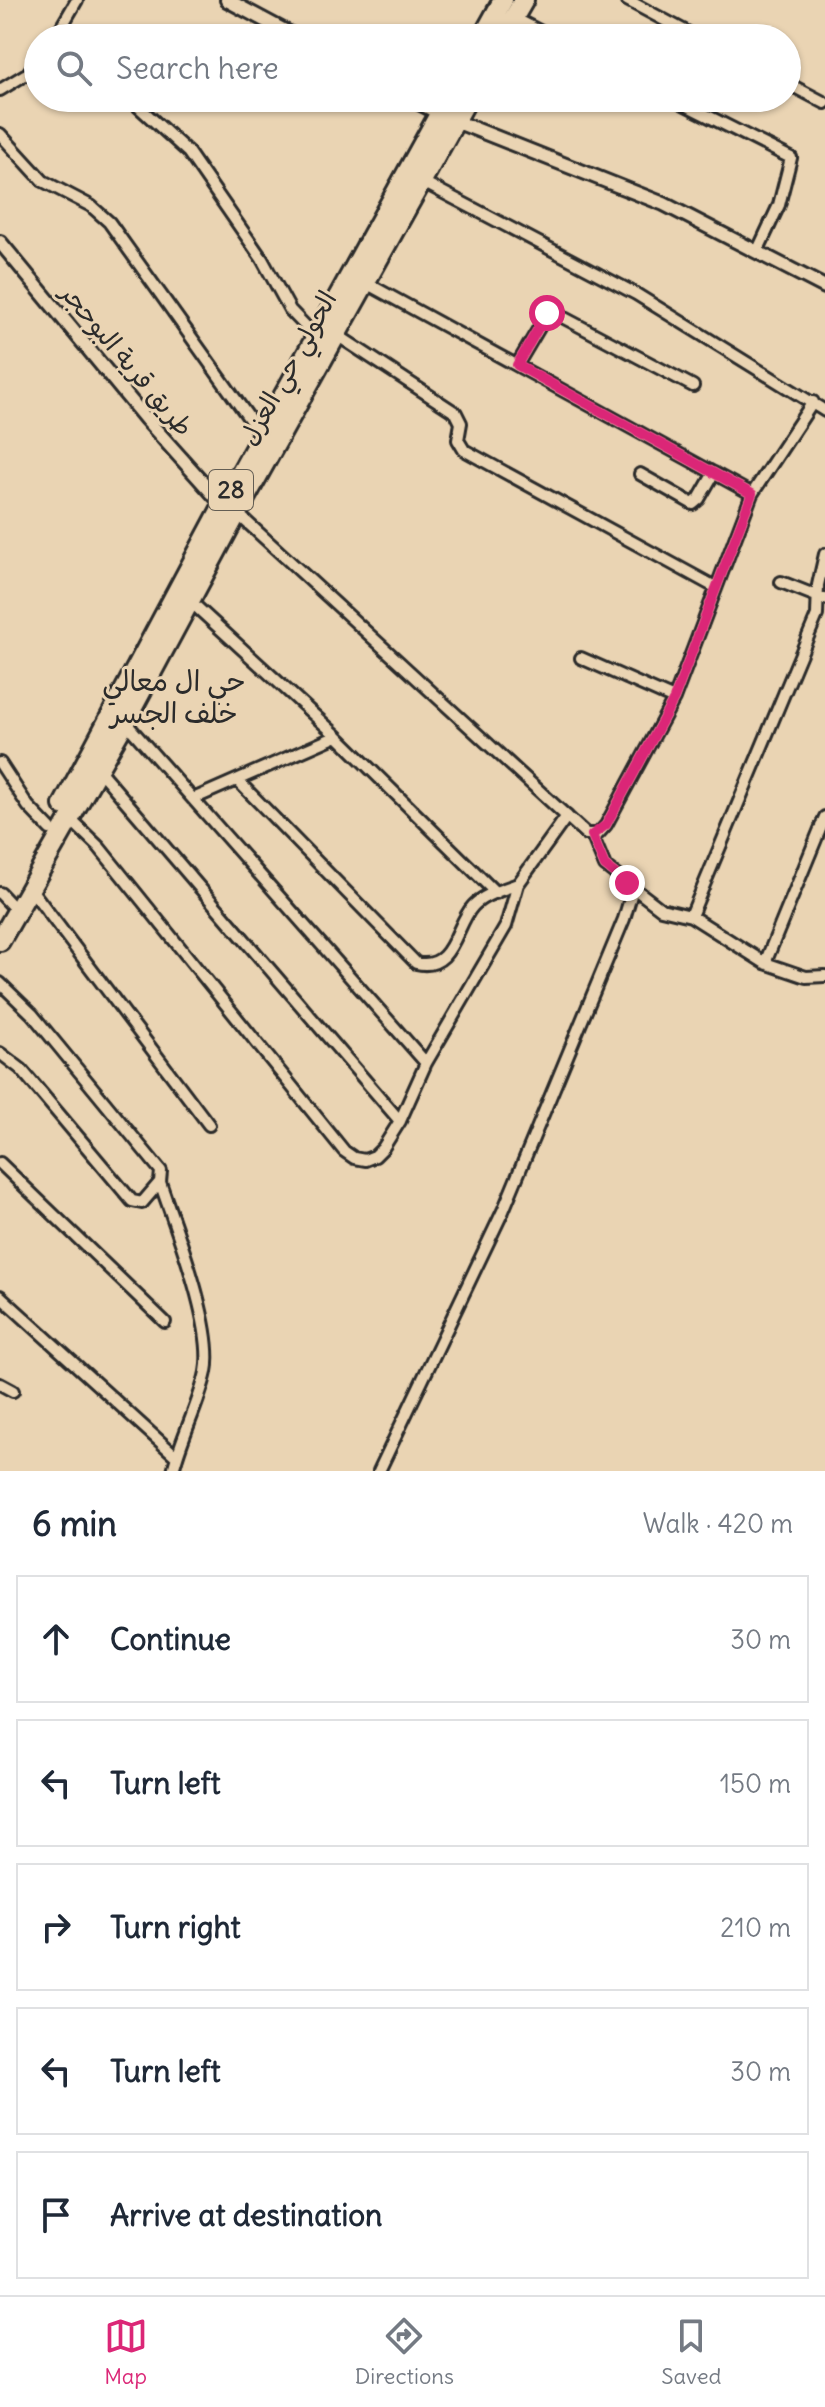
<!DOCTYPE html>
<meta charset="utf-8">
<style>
:root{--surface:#fff;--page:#f6f6f7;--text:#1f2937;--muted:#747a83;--line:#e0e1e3;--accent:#db2777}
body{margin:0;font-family:Delius,"Playpen Sans Arabic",sans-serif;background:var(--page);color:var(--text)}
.stop{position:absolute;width:24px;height:24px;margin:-18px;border:6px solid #db2777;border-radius:50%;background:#fff}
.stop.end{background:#db2777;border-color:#fff;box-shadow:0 2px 8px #0008}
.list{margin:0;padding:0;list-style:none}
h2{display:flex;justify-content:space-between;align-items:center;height:104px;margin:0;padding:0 32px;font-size:34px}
h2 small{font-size:26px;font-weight:400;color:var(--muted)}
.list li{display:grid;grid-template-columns:52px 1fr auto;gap:24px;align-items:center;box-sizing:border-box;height:128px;margin:0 16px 16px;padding:0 16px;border:2px solid var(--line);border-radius:0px}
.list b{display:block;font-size:30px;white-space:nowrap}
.list em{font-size:26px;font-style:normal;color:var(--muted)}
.icon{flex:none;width:44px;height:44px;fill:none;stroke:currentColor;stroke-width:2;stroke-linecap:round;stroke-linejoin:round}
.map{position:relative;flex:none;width:825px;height:1471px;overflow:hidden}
.search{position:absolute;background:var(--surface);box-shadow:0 2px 6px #0004;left:24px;right:24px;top:24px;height:88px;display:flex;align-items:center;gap:20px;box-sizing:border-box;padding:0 28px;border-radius:44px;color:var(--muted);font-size:30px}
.sheet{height:824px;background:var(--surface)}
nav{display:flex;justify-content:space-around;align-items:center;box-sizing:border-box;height:112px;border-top:2px solid var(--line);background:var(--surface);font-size:22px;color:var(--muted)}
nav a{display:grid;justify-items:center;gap:4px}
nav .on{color:var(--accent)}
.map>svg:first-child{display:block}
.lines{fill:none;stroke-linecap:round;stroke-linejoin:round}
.minor-casing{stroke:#2b2b2b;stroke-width:16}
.tertiary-casing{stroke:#2b2b2b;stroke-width:18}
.trunk-casing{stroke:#2b2b2b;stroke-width:24}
.minor{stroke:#ead4b3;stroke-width:10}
.tertiary{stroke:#ead4b3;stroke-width:12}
.trunk{stroke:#ead4b3;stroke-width:18}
.route{stroke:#db2777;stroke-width:10}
.labels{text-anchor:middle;stroke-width:6;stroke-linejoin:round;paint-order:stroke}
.shield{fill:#ead4b3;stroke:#645e54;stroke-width:2}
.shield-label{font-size:24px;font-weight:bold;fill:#2b2b2b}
.street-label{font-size:26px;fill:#2b2b2b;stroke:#ead4b3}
.neighbourhood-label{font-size:28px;fill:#2b2b2b;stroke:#ead4b3}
</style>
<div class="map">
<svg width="825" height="1471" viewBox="0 0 825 1471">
<rect width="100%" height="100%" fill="#ead4b3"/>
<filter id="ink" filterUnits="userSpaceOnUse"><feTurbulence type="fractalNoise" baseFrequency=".0125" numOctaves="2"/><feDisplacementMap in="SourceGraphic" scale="16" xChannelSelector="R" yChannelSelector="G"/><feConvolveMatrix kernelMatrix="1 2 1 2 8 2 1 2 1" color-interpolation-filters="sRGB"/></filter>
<g filter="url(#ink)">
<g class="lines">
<defs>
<path id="minor" d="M627,0L698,38
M514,18L553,38
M378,29L401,38
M55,38L77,0
M787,83L825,103
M0,90L28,73L38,60
M129,98L188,152L262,259L290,310L316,337
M672,98L791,158L779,205L757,252
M0,134L43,181L91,206L109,222L261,435
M423,182L636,294L825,411
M366,283L752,494
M337,335L456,413L461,423L458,440L464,450L715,587
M517,365L546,316L553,312L693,386
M640,474L693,504L699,499L714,473
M237,513L586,834H598L606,825L674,699L752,494L813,402
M781,582L824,599
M190,601L337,736L496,893
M581,658L674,699
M125,722L426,1063
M0,763L28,806L50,829
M98,769L400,1121
M237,780L416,963C454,972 455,925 473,906C484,894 503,890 518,884
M193,799L337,736
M69,818L99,847L344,1151L354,1158L365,1160L375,1156L383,1148L400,1121L426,1063L506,926L518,884L567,816
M592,835L605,866L661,909L691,916L765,963L806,977L825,976
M30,888L209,1125
M0,893L17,911
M691,916L817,615L818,585L825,554
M765,963L825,817
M0,983L32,1014L161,1171L160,1182L142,1203L132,1201L21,1069L0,1053
M0,1163L165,1322
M160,1182C175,1227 215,1327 206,1372C199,1405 181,1437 173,1471
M0,1296L177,1457
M0,1384L13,1391
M379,1471L503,1211L624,919L634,885"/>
<path id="tertiary" d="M227,0L298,38
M409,98L455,121L664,204L825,287
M0,242L146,419L223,505"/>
<path id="trunk" d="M482,38L503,0
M502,38L524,0
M63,805L223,505L448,98
M0,941L125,722L237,513L468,98"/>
</defs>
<!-- minor casing -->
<use href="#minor" class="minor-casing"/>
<!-- tertiary casing -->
<use href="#tertiary" class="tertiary-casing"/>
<!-- trunk casing -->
<use href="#trunk" class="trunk-casing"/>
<!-- minor -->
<use href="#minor" class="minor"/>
<!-- tertiary -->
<use href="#tertiary" class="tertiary"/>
<!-- trunk -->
<use href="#trunk" class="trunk"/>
</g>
</g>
<g class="lines" filter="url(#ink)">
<!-- route -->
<path class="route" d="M547,313L517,365L752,494L674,699L606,825L592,835L605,866L627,883"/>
</g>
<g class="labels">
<!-- shield labels -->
<rect class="shield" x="209" y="470" width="44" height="40" rx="6"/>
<g class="shield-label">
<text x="231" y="498">28</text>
</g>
<!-- street labels -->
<g class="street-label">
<text transform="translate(127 360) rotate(50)" y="9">طريق قرية البوحجر</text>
<text transform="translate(288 368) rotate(-61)" y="9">الحولي حي العزل</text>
</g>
<!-- neighbourhood labels -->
<g class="neighbourhood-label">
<text x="174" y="691">حي ال معالي<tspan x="174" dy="32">خلف الجسر</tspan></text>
</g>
</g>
</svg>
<div class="stop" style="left:547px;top:313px"></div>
<div class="stop end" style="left:627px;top:883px"></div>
<div class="search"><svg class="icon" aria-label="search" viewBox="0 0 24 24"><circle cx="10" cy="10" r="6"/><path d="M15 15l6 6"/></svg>Search here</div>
</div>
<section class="sheet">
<h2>6 min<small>Walk · 420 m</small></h2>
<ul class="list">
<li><svg class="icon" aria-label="ahead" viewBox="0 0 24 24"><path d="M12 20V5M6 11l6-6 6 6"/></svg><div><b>Continue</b></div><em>30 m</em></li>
<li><svg class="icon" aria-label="left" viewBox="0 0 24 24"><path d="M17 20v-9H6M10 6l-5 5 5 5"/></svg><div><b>Turn left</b></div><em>150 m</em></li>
<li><svg class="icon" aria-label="right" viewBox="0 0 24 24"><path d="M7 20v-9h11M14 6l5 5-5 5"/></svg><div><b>Turn right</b></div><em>210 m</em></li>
<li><svg class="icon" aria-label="left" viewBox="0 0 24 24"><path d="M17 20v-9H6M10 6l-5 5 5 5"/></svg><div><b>Turn left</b></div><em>30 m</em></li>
<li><svg class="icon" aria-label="arrive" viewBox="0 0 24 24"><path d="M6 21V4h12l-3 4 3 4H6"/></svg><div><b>Arrive at destination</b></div></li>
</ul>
</section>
<nav>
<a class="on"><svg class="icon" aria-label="map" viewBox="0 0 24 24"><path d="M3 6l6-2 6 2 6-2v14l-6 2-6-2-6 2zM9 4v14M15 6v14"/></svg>Map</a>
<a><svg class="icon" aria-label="directions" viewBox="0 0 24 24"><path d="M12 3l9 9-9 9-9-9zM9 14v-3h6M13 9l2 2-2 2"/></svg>Directions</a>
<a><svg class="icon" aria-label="saved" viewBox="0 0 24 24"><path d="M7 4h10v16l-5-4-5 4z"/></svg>Saved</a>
</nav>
